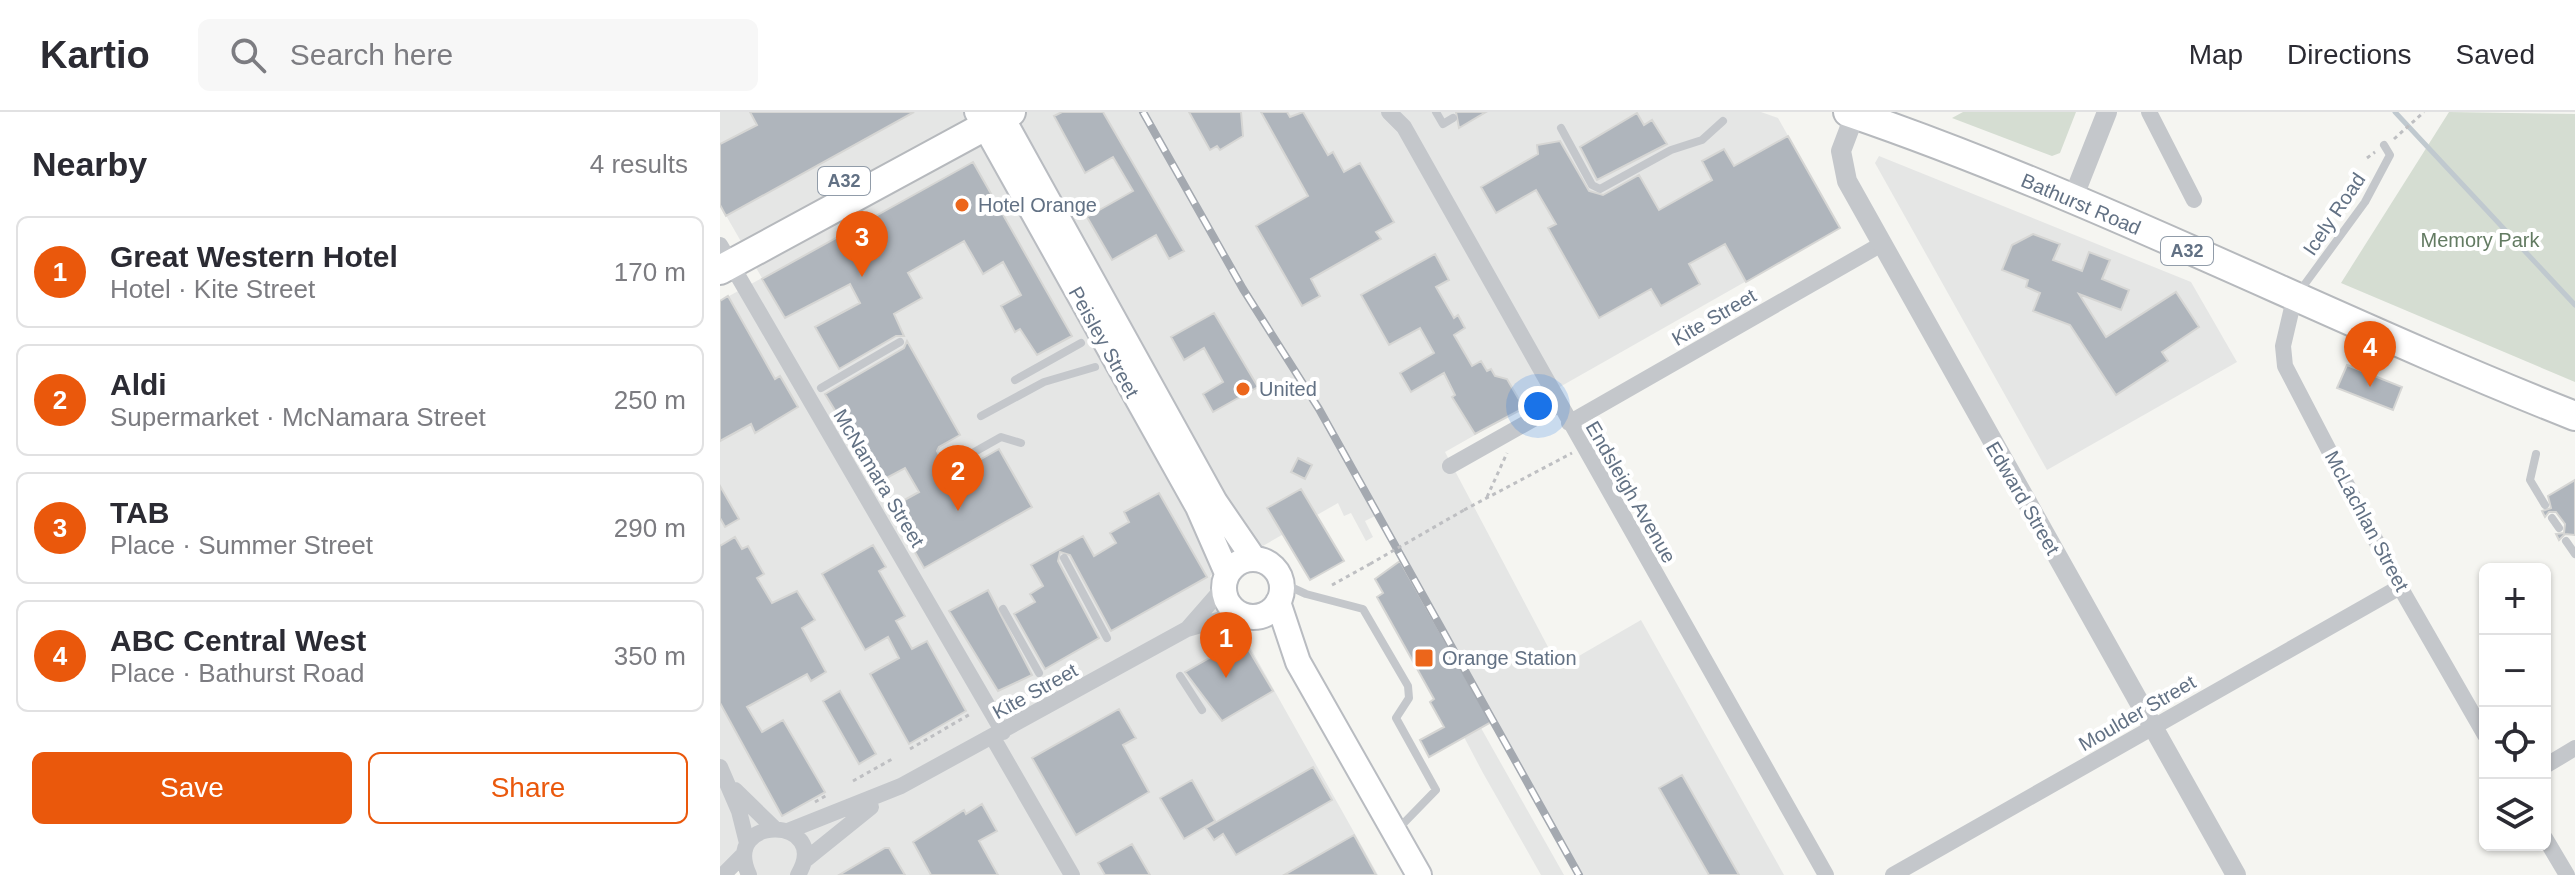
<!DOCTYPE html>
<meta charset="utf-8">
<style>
:root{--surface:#fff;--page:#f7f7f7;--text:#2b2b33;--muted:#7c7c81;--line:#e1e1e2;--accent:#ea580c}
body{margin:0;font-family:Helvetica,sans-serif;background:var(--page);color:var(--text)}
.controls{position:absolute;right:24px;bottom:24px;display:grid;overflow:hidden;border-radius:12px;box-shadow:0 2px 6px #0004}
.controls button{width:72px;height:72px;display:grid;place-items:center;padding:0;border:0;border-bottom:2px solid var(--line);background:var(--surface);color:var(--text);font:40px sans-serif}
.you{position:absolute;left:818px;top:294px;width:28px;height:28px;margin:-20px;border:6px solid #fff;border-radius:50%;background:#1a73e8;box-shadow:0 0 0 12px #1a73e833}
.badge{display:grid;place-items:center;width:52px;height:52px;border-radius:50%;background:var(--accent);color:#fff;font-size:26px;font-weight:700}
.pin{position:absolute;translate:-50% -66px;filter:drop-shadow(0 2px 4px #0008)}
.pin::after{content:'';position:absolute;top:42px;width:28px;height:24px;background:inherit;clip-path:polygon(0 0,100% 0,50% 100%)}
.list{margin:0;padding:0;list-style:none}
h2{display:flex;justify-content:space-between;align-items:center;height:104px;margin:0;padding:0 32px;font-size:34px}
h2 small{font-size:26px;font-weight:400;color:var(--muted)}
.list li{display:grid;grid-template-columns:52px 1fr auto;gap:24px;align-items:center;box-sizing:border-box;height:112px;margin:0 16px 16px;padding:0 16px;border:2px solid var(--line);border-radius:12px}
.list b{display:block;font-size:30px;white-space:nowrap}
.list p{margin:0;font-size:26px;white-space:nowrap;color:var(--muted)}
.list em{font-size:26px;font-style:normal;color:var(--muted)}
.actions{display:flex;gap:16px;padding:24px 32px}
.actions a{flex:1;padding:18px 0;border:2px solid var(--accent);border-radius:12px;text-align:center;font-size:28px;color:var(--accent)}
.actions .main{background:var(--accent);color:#fff}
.icon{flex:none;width:44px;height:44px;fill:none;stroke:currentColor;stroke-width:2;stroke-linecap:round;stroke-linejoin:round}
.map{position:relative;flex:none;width:1855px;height:763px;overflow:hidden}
header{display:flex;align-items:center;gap:48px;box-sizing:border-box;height:112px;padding:0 40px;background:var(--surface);border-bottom:2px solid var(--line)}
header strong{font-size:38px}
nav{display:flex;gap:44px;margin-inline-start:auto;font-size:28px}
.search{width:560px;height:72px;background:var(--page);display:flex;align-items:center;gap:20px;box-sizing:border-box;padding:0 28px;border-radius:12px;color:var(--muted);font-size:30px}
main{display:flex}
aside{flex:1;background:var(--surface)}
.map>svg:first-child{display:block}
.built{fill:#e5e6e5}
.green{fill:#d5ddd2}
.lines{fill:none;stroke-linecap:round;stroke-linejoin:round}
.stream{stroke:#c0c9cf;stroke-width:5}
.building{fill:#afb5bc;stroke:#d6d6d4;stroke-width:2}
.secondary-casing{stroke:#b9bcc1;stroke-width:28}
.trunk-casing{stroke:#b6b9bd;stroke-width:32}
.path{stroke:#bebfc2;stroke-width:3;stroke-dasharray:4 4;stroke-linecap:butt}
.service{stroke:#c4c7cb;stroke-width:8}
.minor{stroke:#c4c7cb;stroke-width:16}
.tertiary{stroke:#c4c7cb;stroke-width:20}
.secondary{stroke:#fff;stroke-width:24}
.trunk{stroke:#fff;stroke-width:28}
.rail-casing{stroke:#a4a9b0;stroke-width:8}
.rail{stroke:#fff;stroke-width:5;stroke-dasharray:15;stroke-linecap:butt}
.path-bridge{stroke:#bebfc2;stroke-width:3;stroke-dasharray:4 4;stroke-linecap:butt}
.poi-dot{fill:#ec661b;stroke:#fff;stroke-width:3}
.labels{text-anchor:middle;stroke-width:8;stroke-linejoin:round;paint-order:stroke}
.shield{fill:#fff;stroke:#919ca9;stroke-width:2}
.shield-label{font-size:18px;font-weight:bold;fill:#627184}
.street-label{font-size:20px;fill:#627184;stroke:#fff}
.poi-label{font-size:20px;fill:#627184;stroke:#fff;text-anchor:start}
.park-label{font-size:20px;fill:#637b62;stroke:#fff}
</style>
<header>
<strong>Kartio</strong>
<div class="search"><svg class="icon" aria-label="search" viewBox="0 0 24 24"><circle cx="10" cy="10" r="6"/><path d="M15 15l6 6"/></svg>Search here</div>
<nav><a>Map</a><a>Directions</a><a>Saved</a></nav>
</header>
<main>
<aside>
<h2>Nearby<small>4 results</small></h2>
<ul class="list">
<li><span class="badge">1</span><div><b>Great Western Hotel</b><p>Hotel · Kite Street</p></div><em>170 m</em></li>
<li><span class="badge">2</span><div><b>Aldi</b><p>Supermarket · McNamara Street</p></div><em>250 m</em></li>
<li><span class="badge">3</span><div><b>TAB</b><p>Place · Summer Street</p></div><em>290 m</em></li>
<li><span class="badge">4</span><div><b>ABC Central West</b><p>Place · Bathurst Road</p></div><em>350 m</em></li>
</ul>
<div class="actions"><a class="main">Save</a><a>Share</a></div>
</aside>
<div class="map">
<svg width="1855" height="763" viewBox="0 0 1855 763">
<rect width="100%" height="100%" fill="#f5f5f1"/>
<!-- built -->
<path class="built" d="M0,0H1041L1058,6L1120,116L725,340L837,552H845L921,508L1064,763H858L655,404L645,409L653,425L646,429L631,401L624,404L618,391L490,464L658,763H26L24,743L0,757V189L42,166L0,93Z
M1159,44L1471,170L1517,250L1327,358L1155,51Z
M761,616L844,763H821L763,661L744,625Z"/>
<!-- green -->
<path class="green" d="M1243,0H1356L1340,41L1332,44L1232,6Z
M1729,0L1855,2V270L1621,171Z"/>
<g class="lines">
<!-- stream -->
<path class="stream" d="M1675,0L1855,193"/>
</g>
<!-- building -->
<path class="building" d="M30,0H194L6,104L0,93V32L37,13Z
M342,0H383L464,139L449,147L436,123L392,148L367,105L413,79L393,45L365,61L334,4Z
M469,0H521L523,24L500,38L497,34L490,38Z
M541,0H567L570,5L583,0L608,43L613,40L624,60L640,51L674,110L656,120L661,127L591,167L600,184L582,194L536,114L588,84Z
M736,0H766L739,16Z
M917,1L924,13L932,8L947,32L877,68L860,35Z
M1068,24L1120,116L1026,170L1005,132L969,152L980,172L941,194L931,177L879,206L828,116L836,112L816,78L776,101L761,75L818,42L817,33L840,29L869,79L883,83L919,63L939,98L992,68L982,49L1004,37L1014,54Z
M253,50L352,224L317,243L300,217L295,220L281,194L301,183L283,150L263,162L244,129L188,161L202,186L174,202L184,224H176L119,257L95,215L140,191L130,172L65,206L42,167Z
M1313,122L1340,132L1333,148L1362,159L1369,140L1390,148L1382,167L1409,178L1401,198L1359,182L1386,225L1456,180L1479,215L1442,240L1448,249L1396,283L1350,213L1313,199L1320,181L1306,175L1308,168L1282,158L1292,133Z
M715,142L729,168L716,175L734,206L738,203L745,216L734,223L752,254L761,249L767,259L771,257L775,264L787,267L804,296L755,322L732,285L735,283L724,261L691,280L680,261L714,241L700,216L669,233L641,183Z
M8,184L55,267L60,264L78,295L35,321L31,312L0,329V189Z
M494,201L538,275L493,300L483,282L503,270L484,236L464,248L451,225Z
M187,229L240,323L219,335L217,339L223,350L220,360L231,364L279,337L312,395L204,456L170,396L199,380L185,356L159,370L105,282L184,236Z
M1627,253L1682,275L1673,298L1617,276Z
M578,346L592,353L585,367L571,360Z
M1855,368V423L1845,422L1839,428L1836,422L1844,421L1845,412L1836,400H1829L1825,405L1822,399L1831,396L1828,384Z
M0,374L19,407L5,415L0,406Z
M581,377L624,449L590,468L547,396Z
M439,381L487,465L391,519L350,443L340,440L338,449L379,526L325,557L294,502L315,490L310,482L323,474L311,453L363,424L374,444L396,431L390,421L409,410L404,400Z
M15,425L22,437L28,434L44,462L37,466L52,491L77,479L95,508L82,516L106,560L91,569L87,562L27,595L42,620L63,608L105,680L62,704L0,591V434Z
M153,433L166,455L159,459L185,504L176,509L192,537L207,529L246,599L189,632L150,562L179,546L168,525L145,538L102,462Z
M680,449L771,610L709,645L700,628L724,615L710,590L714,587L657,485L663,481L655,467Z
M268,478L312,563L278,579L229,499Z
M519,529L524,530L553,579L502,609L465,560Z
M120,579L156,642L139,652L103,589Z
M399,597L416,626L403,633L429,680L356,723L312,646Z
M593,655L612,688L516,743L503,722L494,728L486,716Z
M962,663L1019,763H989L939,676Z
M472,668L495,709L464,727L440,686Z
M262,692L277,719L259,729L278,763H211L193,730L244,698L246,702Z
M634,723L656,763H564Z
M412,732L430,763H385L378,751Z
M165,736H169L185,763H119Z"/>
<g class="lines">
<defs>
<path id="secondary" d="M257,0L478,395L507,461
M279,0L495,390L534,447
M504 476a29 29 0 1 1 58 0a29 29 0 1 1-58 0Z
M558,490L578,550L699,763"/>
<path id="trunk" d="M1128,0C1377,85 1611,208 1855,304
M0,158L291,0"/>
</defs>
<!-- secondary casing -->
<use href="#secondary" class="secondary-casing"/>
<!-- trunk casing -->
<use href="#trunk" class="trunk-casing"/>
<!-- path -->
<path class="path" d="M1674,27L1704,0
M1647,46L1655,40
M767,385L787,341
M744,398L852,341
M612,473L650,452
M190,637L252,601
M133,669L174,646
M95,690L107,683"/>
<!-- service -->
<path class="service" d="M716,0L723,12L733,6
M841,16L872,73L880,77L951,38L982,28L1003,9
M1579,180L1645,90L1670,43L1664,33
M295,268L361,231
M101,276L180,230
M261,304L324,270L375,255
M1816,342L1810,368L1825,393
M226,356L281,325L301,331
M1832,406L1839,416
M1846,429L1855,442
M344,446L387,526
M562,471L586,482L643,497L688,574L689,586L676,606L716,678L678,717
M283,497L319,561
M460,564L482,598"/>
<!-- minor -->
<path class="minor" d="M669,0L684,15L1106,763
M1429,0L1474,88
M0,133L283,620
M1574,187L1563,234L1565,254L1680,475L1765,623
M849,311L1160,133
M730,354L838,293
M468,516L503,476
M273,626L352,763
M1825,654L1855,636
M0,655L19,699L27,731
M15,678L54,716
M68,719L181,674L467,517L519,502
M1825,726L1847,763
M84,749L151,695
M3,763L24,742
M29,763C0,701 113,704 78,763
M1173,763L1680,475"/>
<!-- tertiary -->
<path class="tertiary" d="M1135,2L1121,39L1127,69L1516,763
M1353,86L1387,0"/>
<!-- secondary -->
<use href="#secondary" class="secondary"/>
<!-- trunk -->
<use href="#trunk" class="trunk"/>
<defs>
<path id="rail" d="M423,0L523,177L599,297L859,763"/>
</defs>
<!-- rail casing -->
<use href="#rail" class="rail-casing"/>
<!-- rail -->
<use href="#rail" class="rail"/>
<!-- path-bridge -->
<path class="path-bridge" d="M650,452L744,398"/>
</g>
<!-- markers -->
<g class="poi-dot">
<circle cx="242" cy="93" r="8"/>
<circle cx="523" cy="277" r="8"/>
<rect x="694" y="536" width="20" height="20" rx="4"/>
</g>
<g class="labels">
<!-- shield labels -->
<g class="shield">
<rect x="98" y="55" width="52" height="28" rx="6"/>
<rect x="1441" y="125" width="52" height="28" rx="6"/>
</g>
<g class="shield-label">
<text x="124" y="75">A32</text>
<text x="1467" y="145">A32</text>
</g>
<!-- street labels -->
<g class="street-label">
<text transform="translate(1361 92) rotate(23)" y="7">Bathurst Road</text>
<text transform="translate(1614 102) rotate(-56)" y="7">Icely Road</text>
<text transform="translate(994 205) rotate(-30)" y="7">Kite Street</text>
<text transform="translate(384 230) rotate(61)" y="7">Peisley Street</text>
<text transform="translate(159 366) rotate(59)" y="7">McNamara Street</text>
<text transform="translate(911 380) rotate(60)" y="7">Endsleigh Avenue</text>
<text transform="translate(1303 386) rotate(60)" y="7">Edward Street</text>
<text transform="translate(1647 409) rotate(62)" y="7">McLachlan Street</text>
<text transform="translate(315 579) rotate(-29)" y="7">Kite Street</text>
<text transform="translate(1417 601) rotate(-30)" y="7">Moulder Street</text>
</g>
<!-- poi labels -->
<g class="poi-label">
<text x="258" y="100">Hotel Orange</text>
<text x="539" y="284">United</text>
<text x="722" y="553">Orange Station</text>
</g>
<!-- park labels -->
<g class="park-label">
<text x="1760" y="135">Memory Park</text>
</g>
</g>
</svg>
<div class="controls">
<button>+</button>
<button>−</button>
<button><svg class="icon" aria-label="locate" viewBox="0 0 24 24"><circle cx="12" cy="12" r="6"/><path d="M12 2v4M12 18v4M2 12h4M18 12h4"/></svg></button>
<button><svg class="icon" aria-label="layers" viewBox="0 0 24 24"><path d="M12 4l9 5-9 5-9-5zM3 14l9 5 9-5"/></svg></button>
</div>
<div class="you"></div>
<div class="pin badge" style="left:506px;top:566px">1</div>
<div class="pin badge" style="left:238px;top:399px">2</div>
<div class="pin badge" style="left:142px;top:165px">3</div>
<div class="pin badge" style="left:1650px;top:275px">4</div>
</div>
</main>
